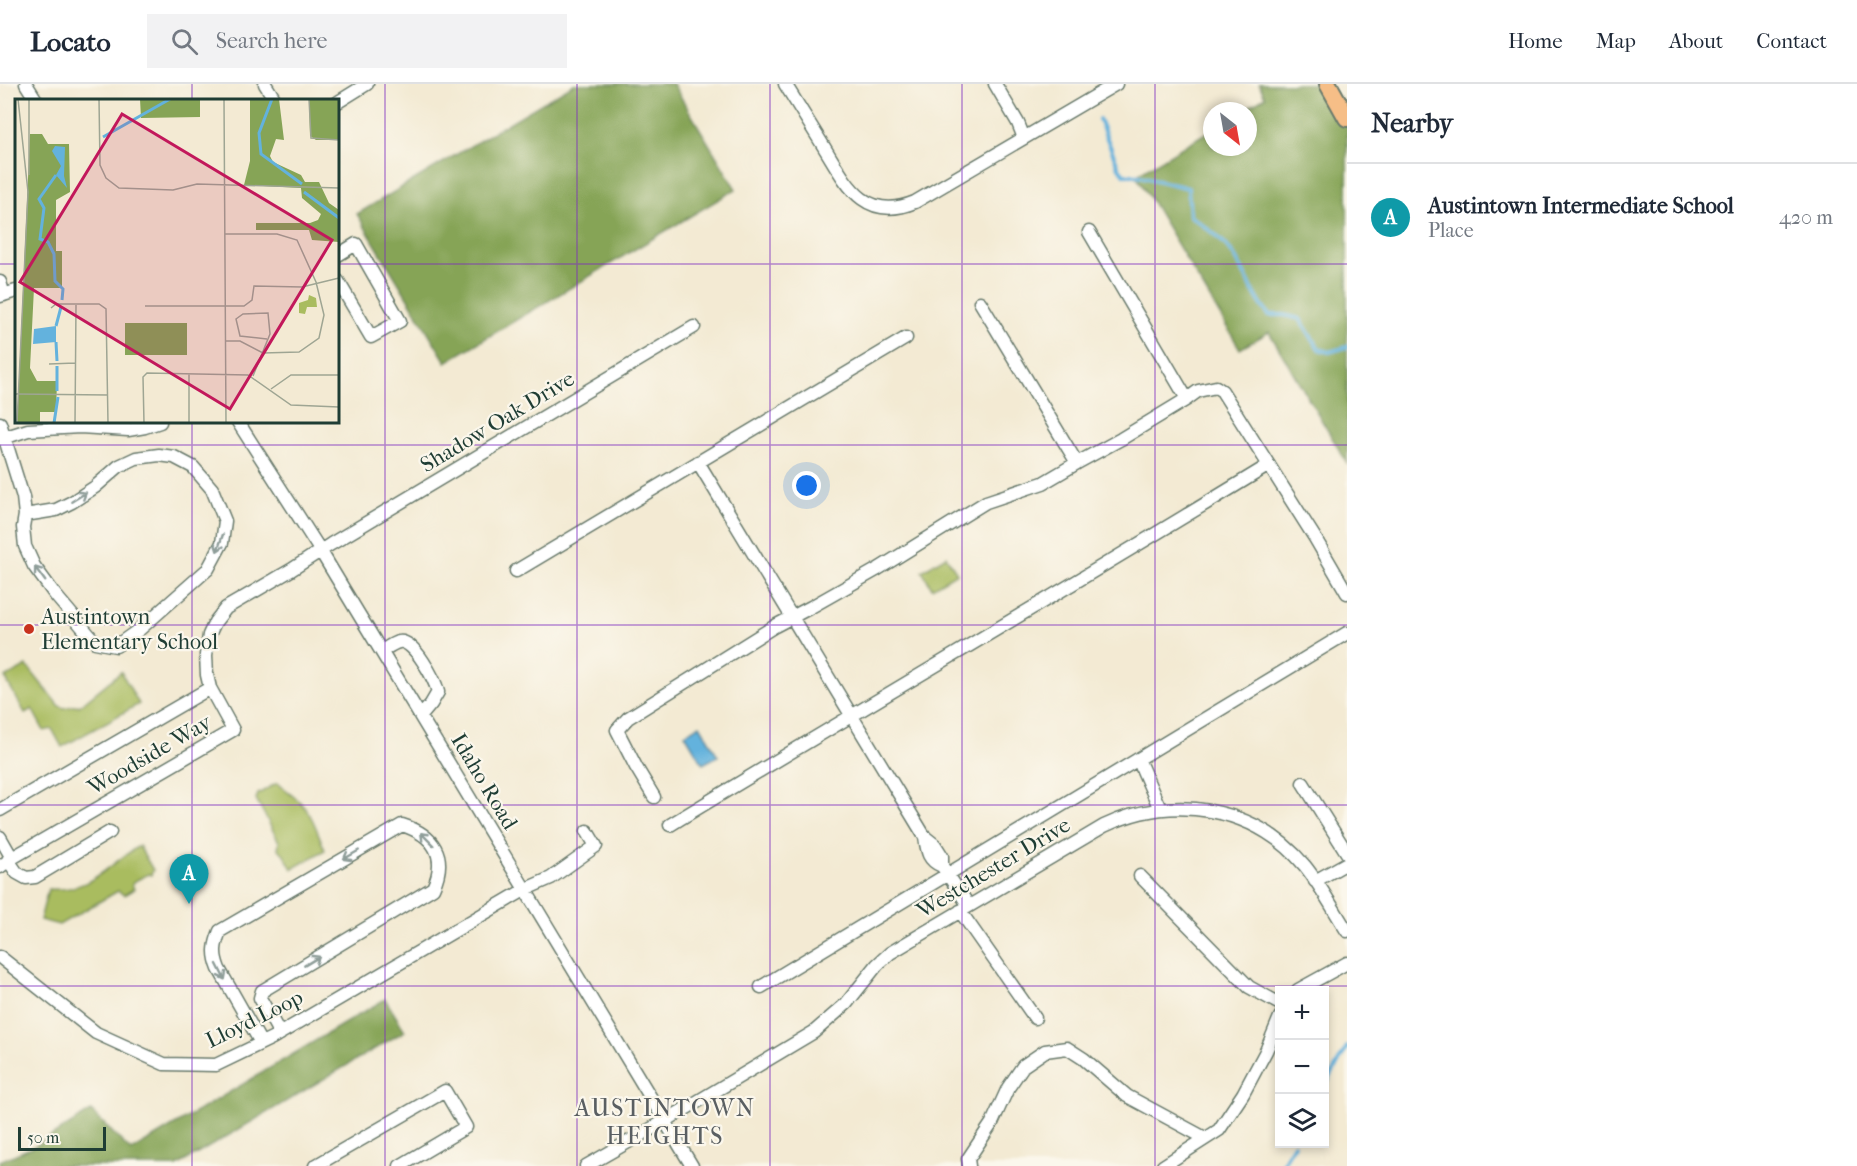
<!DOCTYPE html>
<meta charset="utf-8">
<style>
:root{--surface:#fff;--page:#f2f2f3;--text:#1f2937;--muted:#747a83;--line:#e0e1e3;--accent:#ea580c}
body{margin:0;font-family:"IM FELL French Canon",serif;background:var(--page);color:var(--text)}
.controls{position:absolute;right:18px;bottom:18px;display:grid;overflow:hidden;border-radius:0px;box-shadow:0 3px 9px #0003}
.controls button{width:54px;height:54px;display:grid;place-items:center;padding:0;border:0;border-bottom:2px solid var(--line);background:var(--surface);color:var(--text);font:30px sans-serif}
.compass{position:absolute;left:1203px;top:18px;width:54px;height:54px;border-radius:50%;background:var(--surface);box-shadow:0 3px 9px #0003;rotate:149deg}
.scale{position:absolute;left:18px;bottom:15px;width:88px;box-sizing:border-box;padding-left:6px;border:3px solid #1f3d34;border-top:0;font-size:16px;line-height:21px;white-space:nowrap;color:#1f3d34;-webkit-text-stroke:4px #fbf7ec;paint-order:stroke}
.you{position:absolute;left:807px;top:402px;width:21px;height:21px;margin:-15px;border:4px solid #fff;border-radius:50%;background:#1a73e8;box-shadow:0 0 0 9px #1a73e833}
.badge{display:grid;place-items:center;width:39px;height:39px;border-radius:50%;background:var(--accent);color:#fff;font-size:20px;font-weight:700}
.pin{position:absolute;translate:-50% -50px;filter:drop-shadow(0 2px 3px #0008)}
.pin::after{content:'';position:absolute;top:32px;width:21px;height:18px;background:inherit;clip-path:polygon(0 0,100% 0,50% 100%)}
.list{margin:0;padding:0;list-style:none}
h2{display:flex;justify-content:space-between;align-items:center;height:78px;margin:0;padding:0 24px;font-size:26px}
h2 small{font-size:20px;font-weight:400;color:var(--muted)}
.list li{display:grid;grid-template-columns:39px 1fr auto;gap:18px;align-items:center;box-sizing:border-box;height:108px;padding:0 24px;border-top:2px solid var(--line)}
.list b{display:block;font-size:22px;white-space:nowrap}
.list p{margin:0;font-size:20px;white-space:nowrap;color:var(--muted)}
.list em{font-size:20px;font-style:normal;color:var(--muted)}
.icon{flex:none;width:33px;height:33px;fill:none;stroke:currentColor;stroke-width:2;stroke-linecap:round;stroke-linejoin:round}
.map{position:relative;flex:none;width:1347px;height:1082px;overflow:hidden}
header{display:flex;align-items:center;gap:36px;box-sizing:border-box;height:84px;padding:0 30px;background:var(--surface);border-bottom:2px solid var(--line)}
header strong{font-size:28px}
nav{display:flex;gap:33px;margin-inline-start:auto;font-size:21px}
.search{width:420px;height:54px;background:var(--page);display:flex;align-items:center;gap:15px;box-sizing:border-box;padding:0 21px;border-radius:0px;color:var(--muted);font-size:22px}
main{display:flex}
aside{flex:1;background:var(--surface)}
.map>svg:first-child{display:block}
.green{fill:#a9bc5f;stroke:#647c4a;stroke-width:1.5}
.forest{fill:#86a456;stroke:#527045;stroke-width:1.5}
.water{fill:#63b2dd;stroke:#417888;stroke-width:1.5}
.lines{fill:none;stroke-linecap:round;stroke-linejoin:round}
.stream{stroke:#63b2dd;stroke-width:4}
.minor-casing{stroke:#697a6c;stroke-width:15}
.highway-casing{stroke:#697a6c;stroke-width:20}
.minor{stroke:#fff;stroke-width:12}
.highway{stroke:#f6be87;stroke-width:16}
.oneway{stroke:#8f9e9a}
.grid{fill:none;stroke:#7b2cbf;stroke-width:1.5;stroke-opacity:0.55}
.poi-dot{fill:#c8321e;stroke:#fbf7ec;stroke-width:2}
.labels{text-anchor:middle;stroke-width:4.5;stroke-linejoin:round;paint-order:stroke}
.street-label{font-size:22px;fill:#1f3d34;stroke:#fbf7ec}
.poi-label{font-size:22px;fill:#1f3d34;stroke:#fbf7ec;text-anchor:start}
.neighbourhood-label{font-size:24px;letter-spacing:1.5px;fill:#5a5f62;stroke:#fbf7ec}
.inset-river{fill:none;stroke:#63b2dd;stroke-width:3}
.inset-road{fill:none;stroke:#9ea593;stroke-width:1.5}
.view{fill:#c2185b;fill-opacity:0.15;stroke:#c2185b;stroke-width:3}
.inset-edge{fill:none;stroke:#1f3d34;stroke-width:3}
</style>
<header>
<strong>Locato</strong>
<div class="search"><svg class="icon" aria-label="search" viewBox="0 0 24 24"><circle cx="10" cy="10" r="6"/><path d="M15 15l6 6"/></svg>Search here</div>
<nav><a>Home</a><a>Map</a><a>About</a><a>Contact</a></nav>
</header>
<main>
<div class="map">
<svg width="1347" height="1082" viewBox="0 0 1347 1082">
<rect width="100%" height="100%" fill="#fbf7ec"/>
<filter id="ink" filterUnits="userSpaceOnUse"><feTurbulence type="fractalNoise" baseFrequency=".0167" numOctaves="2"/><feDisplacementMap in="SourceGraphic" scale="12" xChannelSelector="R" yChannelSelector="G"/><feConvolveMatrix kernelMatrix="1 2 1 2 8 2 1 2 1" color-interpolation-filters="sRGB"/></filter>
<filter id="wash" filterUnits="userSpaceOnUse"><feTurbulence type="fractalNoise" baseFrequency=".008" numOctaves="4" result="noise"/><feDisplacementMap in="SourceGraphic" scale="24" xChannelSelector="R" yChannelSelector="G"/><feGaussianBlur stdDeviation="1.35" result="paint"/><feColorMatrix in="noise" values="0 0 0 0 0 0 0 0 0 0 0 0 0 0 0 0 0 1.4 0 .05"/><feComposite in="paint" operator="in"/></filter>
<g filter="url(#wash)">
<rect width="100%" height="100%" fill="#f3ead3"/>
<!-- green -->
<path class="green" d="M946,472L957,489L932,504L922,487Z
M27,582L59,622L64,624L77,621L79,622L121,588L139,620L62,663L52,645L44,647L32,625L25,629L9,601L7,600L8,598L5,594Z
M277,699C284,706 293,711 300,718C314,732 317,748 325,766L292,785L283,769L278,765L279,758L256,715L258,710Z
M139,762L153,786L151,791L148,790L133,798L132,801L134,805L124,811L118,807L59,841L40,836L48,805C90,809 107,781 139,762Z"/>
<!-- forest -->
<path class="forest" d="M574,0H673L736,105L446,278L357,130Z
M1259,0H1328L1347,34V379L1269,248L1240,265L1136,91L1212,45V63H1248V27H1242L1265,13Z
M385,915L405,947L177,1082H0V1077L37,1061L91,1027L131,1067Z"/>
<!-- water -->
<path class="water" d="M700,641L718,672L703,680L685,650Z"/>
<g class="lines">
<!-- stream -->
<path class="stream" d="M1099,35L1119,84L1125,91H1136L1188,104L1190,132C1205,143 1222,154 1233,170C1246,189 1253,213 1269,231H1284L1300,235L1319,265L1329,268L1347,263
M1324,1004L1347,963
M1281,1082L1294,1060"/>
</g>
</g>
<g filter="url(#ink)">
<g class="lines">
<defs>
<path id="minor" d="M26,0L36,16
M265,0L275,16
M785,0C798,21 811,42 824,63C846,99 864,139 915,118L1116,0
M995,0L1018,39L1024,54
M338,18L367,0
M1089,148L1187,315L1198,307L1216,303L1222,307L1315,454L1347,509
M338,171L356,160L400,237L371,253L338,197
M0,198L4,211
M0,212L16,207
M980,218L1077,379L1121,355L1187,315
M238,338L320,466L692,1082
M0,339L23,413L25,431L23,443L25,462L34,482L56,512L95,558L116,562L140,545L208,485L222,459L225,437L212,405L193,383L174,373L159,371L136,374L119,382L95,403L72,418L56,426L25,431
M0,355L28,346L80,343L128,346L145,343L160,338
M698,378L925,753L935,761L942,772V782L969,822
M516,487L906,254
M382,567C387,564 393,559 399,558C414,555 435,596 438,608L431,620L421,632
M1138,675L1160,725
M1303,699L1347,769
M654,713L636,683L617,646L628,634L775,542L811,523L878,485L986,418L1043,399L1077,379
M0,726L210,604
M670,741C869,620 1070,503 1269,381
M0,753L12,774
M925,753C927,767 928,777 942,782
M8,776L17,789L26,794L35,793L110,748
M0,783L12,774L233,646L210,604L207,591L206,571L209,551L215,538L226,524L291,486L331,460L694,243
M1140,792L1249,903L1280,920
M1315,797L1347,779
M960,827L1035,934
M0,873L96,949L164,980L216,981L272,954L526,805L551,794L596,762L587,747
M761,903L1347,549
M1298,906L1347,879
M261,959L219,885C213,870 214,862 220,847L402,741C434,751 448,772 433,804L262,907L260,914L280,950
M315,1082L445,1007L466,1043L400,1082
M586,1082L665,1037L814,948L846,920L877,881L890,869L1104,742C1172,709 1255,722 1305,782C1321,802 1333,825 1347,847
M969,1082L968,1075L992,1039L1008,1004L1023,982L1045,967L1067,964L1084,975L1127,1012L1205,1054
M1163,1082L1219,1046L1243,1010L1266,967L1280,933"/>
<path id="highway" d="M1328,0L1347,34"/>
</defs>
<!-- minor casing -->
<use href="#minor" class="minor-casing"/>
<!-- highway casing -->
<use href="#highway" class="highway-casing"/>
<!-- minor -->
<use href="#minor" class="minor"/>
<!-- highway -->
<use href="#highway" class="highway"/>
</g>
<!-- one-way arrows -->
<defs><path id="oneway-shaft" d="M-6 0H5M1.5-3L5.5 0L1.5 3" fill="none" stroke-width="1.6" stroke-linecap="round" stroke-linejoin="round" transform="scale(1.5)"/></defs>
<g class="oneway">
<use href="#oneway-shaft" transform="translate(79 413) rotate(-32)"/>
<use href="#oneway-shaft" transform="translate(220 459) rotate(109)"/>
<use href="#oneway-shaft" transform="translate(40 490) rotate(-126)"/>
<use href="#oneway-shaft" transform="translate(427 755) rotate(-135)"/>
<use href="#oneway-shaft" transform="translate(351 771) rotate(150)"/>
<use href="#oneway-shaft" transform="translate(312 877) rotate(-31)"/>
<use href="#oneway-shaft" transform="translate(221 888) rotate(63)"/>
</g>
</g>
<!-- grid -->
<path class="grid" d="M192,0V16M385,0V1082M577,0V1082M770,0V1082M962,0V1082M1155,0V1082M0,180H16M338,180H1347M192,338V1082M0,361H1347M0,541H1347M0,721H1347M0,902H1347"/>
<!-- markers -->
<circle class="poi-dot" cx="29" cy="545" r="6"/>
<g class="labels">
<!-- street labels -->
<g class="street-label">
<text transform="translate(497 337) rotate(-31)" y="8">Shadow Oak Drive</text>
<text transform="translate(149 670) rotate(-30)" y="8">Woodside Way</text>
<text transform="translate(485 697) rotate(59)" y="8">Idaho Road</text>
<text transform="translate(993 783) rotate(-31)" y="8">Westchester Drive</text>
<text transform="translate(254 934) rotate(-26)" y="8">Lloyd Loop</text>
</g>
<!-- poi labels -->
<g class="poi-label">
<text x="41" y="540">Austintown<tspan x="41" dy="25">Elementary School</tspan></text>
</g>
<!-- neighbourhood labels -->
<g class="neighbourhood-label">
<text x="665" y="1032">AUSTINTOWN<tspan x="665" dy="28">HEIGHTS</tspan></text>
</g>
</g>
<!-- overview -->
<g transform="translate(15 15)">
<rect width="324" height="324" fill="#f3ead3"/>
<path d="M294,196L301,199L302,208H292L290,215L284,214V204L293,201Z" fill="#a9bc5f"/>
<path d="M125,0H185V18L126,19ZM235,0H264L269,41L261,40L255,57L258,63L286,76L290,83H304L314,104L324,111V143L297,141L294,131H241V124H295L303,121L306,115L287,99L286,89L229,86L235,62ZM294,0H324V41H301L295,37ZM15,35H27L33,45H54L55,93L41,101V152H47V189H19L15,269L22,282H42L41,313H25V324H2ZM110,224H172V256H110Z" fill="#86a456"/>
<path d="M40,47L50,48L49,77L52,89L41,76L46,67L37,52ZM41,227V243L18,245L19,230Z" fill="#63b2dd"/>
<path class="inset-river" d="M257,0L244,34L246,55L287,85M88,38L155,0M41,76L24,100L29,109L25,140L33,143L39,155L40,182L48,190L47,201M289,93L324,119M41,227L46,208M41,243L42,262M42,267V292M39,324L43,298"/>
<path class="inset-road" d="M84,0L85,66L91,79L104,89L158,91L182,85L324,89M209,0L211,324M294,0L296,39L324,41M14,76V0M210,135H262L282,141L301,183L309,216L304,239L284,253L248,254L225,242H210M130,207H229L237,201L239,187L287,188L324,179M36,209L41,205H84L91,210L93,324M34,265L60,264M238,277L255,235L253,214L228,215L221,220L225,237L252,240M256,290L276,276H324M0,295L93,296M2,324L13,93L3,0M60,324L61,206M129,324L128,278L132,274L233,276L276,306L324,308M174,324V275"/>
<path class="view" d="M107,15L317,141L215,310L5,183Z"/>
<rect width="324" height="324" class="inset-edge"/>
</g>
</svg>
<div class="controls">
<button>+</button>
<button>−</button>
<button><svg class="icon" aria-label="layers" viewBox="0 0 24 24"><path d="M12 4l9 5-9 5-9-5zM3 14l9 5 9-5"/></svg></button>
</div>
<svg class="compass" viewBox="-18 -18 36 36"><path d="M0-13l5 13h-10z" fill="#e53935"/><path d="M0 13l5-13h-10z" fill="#747a83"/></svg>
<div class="scale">50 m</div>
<div class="you"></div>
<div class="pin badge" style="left:189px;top:820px;background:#0f9aa8">A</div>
</div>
<aside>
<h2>Nearby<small></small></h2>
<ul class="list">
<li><span class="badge" style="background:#0f9aa8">A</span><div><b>Austintown Intermediate School</b><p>Place</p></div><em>420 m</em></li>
</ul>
</aside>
</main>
